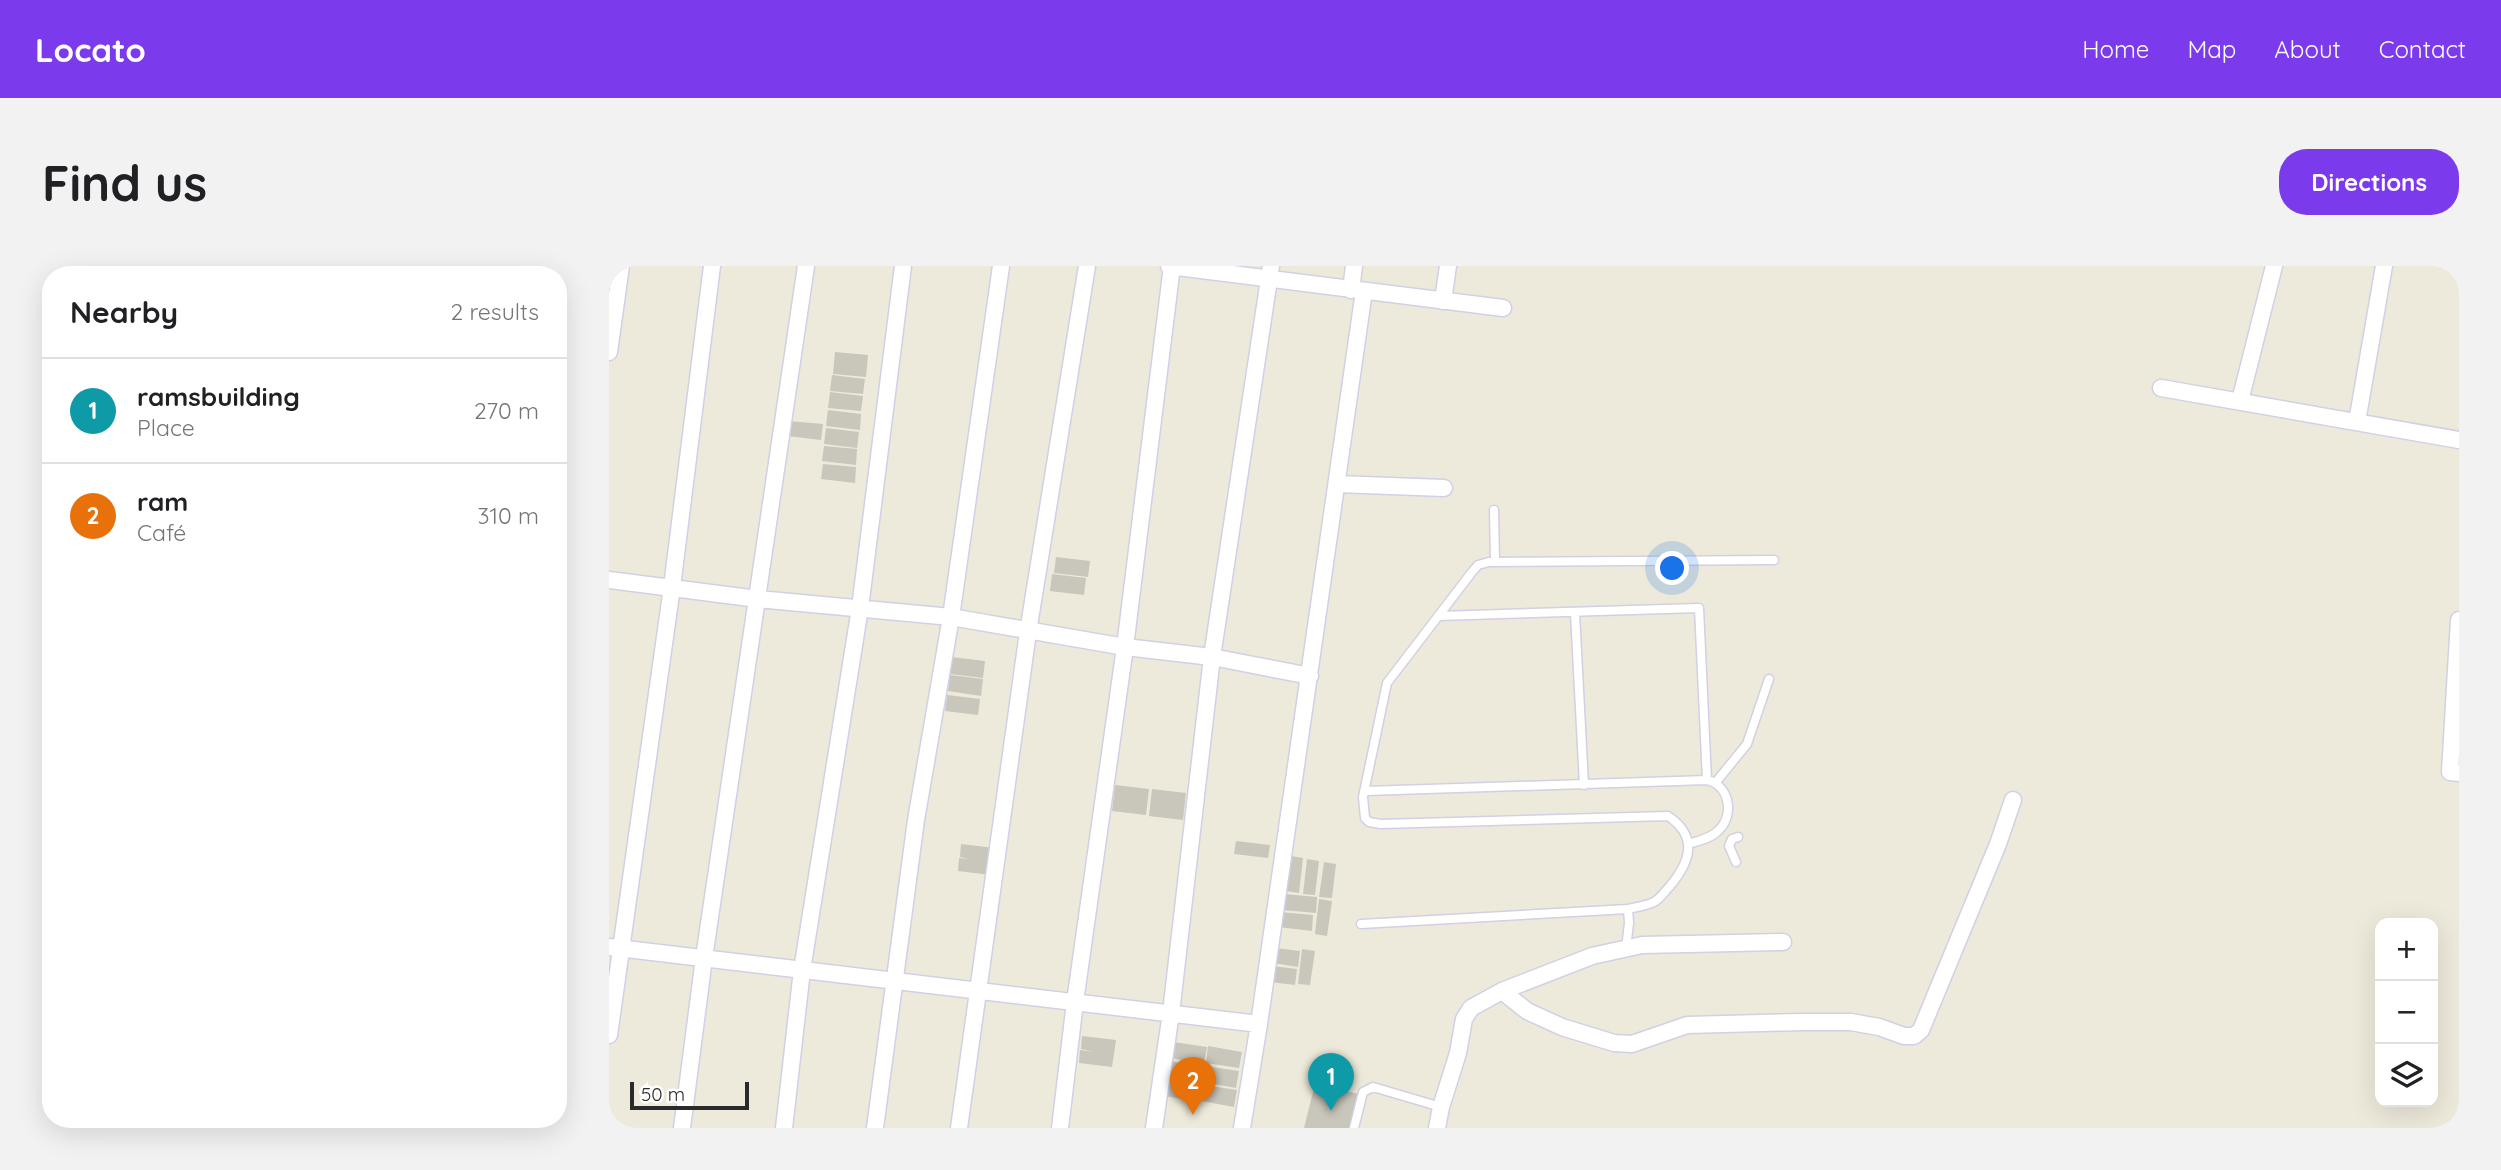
<!DOCTYPE html>
<meta charset="utf-8">
<style>
:root{--surface:#fff;--page:#f2f2f2;--text:#202124;--muted:#757577;--line:#e0e0e0;--accent:#7c3aed}
body{margin:0;font-family:Quicksand,sans-serif;background:var(--page);color:var(--text)}
.controls{position:absolute;right:21px;bottom:21px;display:grid;overflow:hidden;border-radius:14px;box-shadow:0 7px 28px #0002}
.controls button{width:63px;height:63px;display:grid;place-items:center;padding:0;border:0;border-bottom:2px solid var(--line);background:var(--surface);color:var(--text);font:35px sans-serif}
.scale{position:absolute;left:21px;bottom:18px;width:119px;box-sizing:border-box;padding-left:7px;border:4px solid #2a2a2a;border-top:0;font-size:19px;line-height:24px;white-space:nowrap;color:#2a2a2a;-webkit-text-stroke:5px #fff;paint-order:stroke}
.you{position:absolute;left:1064px;top:303px;width:24px;height:24px;margin:-18px;border:5px solid #fff;border-radius:50%;background:#1a73e8;box-shadow:0 0 0 10px #1a73e833}
.badge{display:grid;place-items:center;width:46px;height:46px;border-radius:50%;background:var(--accent);color:#fff;font-size:23px;font-weight:700}
.pin{position:absolute;translate:-50% -58px;filter:drop-shadow(0 2px 4px #0008)}
.pin::after{content:'';position:absolute;top:37px;width:24px;height:21px;background:inherit;clip-path:polygon(0 0,100% 0,50% 100%)}
.list{margin:0;padding:0;list-style:none}
h2{display:flex;justify-content:space-between;align-items:center;height:91px;margin:0;padding:0 28px;font-size:30px}
h2 small{font-size:23px;font-weight:400;color:var(--muted)}
.list li{display:grid;grid-template-columns:46px 1fr auto;gap:21px;align-items:center;box-sizing:border-box;height:105px;padding:0 28px;border-top:2px solid var(--line)}
.list b{display:block;font-size:26px;white-space:nowrap}
.list p{margin:0;font-size:23px;white-space:nowrap;color:var(--muted)}
.list em{font-size:23px;font-style:normal;color:var(--muted)}
.icon{flex:none;width:38px;height:38px;fill:none;stroke:currentColor;stroke-width:2;stroke-linecap:round;stroke-linejoin:round}
.map{position:relative;flex:none;width:1850px;height:862px;overflow:hidden;border-radius:28px}
header{display:flex;align-items:center;gap:42px;box-sizing:border-box;height:98px;padding:0 35px;background:var(--accent);color:#fff}
header strong{font-size:33px}
nav{display:flex;gap:38px;margin-inline-start:auto;font-size:24px}
.intro{display:flex;align-items:center;justify-content:space-between;box-sizing:border-box;height:168px;padding:0 42px}
h1{margin:0;font-size:49px}
.button{padding:18px 32px;border-radius:28px;background:var(--accent);color:#fff;font-size:24px;font-weight:700}
main{display:flex;gap:42px;padding:0 42px}
aside{flex:1;background:var(--surface);border-radius:28px;box-shadow:0 7px 28px #0002}
.map>svg:first-child{display:block}
.building{fill:#c9c6bb}
.lines{fill:none;stroke-linecap:round;stroke-linejoin:round}
.lane-casing{stroke:#d1d0e4;stroke-width:11}
.street-casing{stroke:#d1d0e4;stroke-width:19}
.lane{stroke:#fff;stroke-width:8}
.street{stroke:#fff;stroke-width:16}
</style>
<header>
<strong>Locato</strong>
<nav><a>Home</a><a>Map</a><a>About</a><a>Contact</a></nav>
</header>
<div class="intro"><h1>Find us</h1><a class="button">Directions</a></div>
<main>
<aside>
<h2>Nearby<small>2 results</small></h2>
<ul class="list">
<li><span class="badge" style="background:#0f9aa8">1</span><div><b>ramsbuilding</b><p>Place</p></div><em>270 m</em></li>
<li><span class="badge" style="background:#e8710a">2</span><div><b>ram</b><p>Café</p></div><em>310 m</em></li>
</ul>
</aside>
<div class="map">
<svg width="1850" height="862" viewBox="0 0 1850 862">
<rect width="100%" height="100%" fill="#edeadb"/>
<!-- building -->
<path class="building" d="M226,86L259,89L257,111L224,108Z
M223,109L256,113L254,128L221,125Z
M221,126L254,130L252,145L219,142Z
M219,144L252,148L251,164L217,160Z
M180,155L214,158L212,174L178,170Z
M217,162L250,166L248,182L215,178Z
M215,180L248,183L247,199L213,195Z
M214,198L247,201L246,217L212,213Z
M447,291L481,295L479,311L445,307Z
M443,308L477,312L475,329L441,325Z
M343,391L376,395L374,412L341,408Z
M341,409L374,413L372,430L339,425Z
M338,429L371,433L369,449L336,445Z
M506,519L540,523L537,549L503,545Z
M543,523L577,527L574,554L540,550Z
M627,575L661,579L659,592L625,588Z
M352,578L386,582L382,609L349,605L350,592L360,593L351,591Z
M682,590L694,592L690,627L677,625Z
M698,593L710,595L706,629L694,628Z
M715,596L727,598L723,632L710,631Z
M675,628L708,631L707,647L674,644Z
M710,633L723,635L718,670L706,668Z
M671,646L704,649L703,665L669,661Z
M666,682L691,685L689,701L664,697Z
M693,683L706,685L701,719L689,718Z
M663,700L688,703L686,719L661,716Z
M473,770L507,774L503,801L470,797L471,784L485,786L472,783Z
M564,776L598,781L595,798L562,792Z
M599,780L633,786L630,802L597,797Z
M560,795L593,800L590,817L558,811Z
M596,800L630,805L627,822L594,816Z
M557,813L590,819L588,835L555,830Z
M706,818L750,828L741,862H695Z
M595,819L628,824L625,841L593,835Z"/>
<g class="lines">
<defs>
<path id="lane" d="M885,244L886,296
M966,347L975,519
M829,350L1090,342L1098,514
M1107,516L1138,478L1160,413
M757,525L1098,514C1120,519 1126,548 1110,564C1103,572 1089,575 1079,578
M1127,596L1120,580L1123,573L1129,571
M752,658L1019,643
M1017,682L1020,657L1019,643C1027,641 1037,640 1045,636C1051,633 1056,625 1061,620C1081,596 1090,571 1059,550L772,558L760,556L756,552L754,531L778,417L863,306L869,299L880,296L1165,294
M745,862L754,826L764,821L832,841"/>
<path id="street" d="M560,0L894,42
M742,24L745,0
M834,35L839,0
M0,86L12,0
M1552,122L1850,174
M1631,135L1665,0
M1748,156L1775,0
M728,218L835,222
M0,314L149,333L342,351L516,381L603,391L701,410
M1850,354L1841,506L1850,507
M0,681L650,758L755,25
M893,725L918,745L953,761L1005,777L1023,778L1078,759L1193,756H1242L1270,761L1295,770H1305L1312,764L1389,578L1404,534
M0,769L63,321L103,0
M73,862L95,692L197,0
M175,862L193,704L251,342L294,0
M266,862L307,554L342,351L392,0
M350,862L419,366L478,0
M451,862L466,736L516,381L563,0
M545,862L562,747L603,391L662,0
M633,862L650,758
M828,862L832,841L849,787L855,753L862,742L893,725L983,690L1033,679L1174,676"/>
</defs>
<!-- lane casing -->
<use href="#lane" class="lane-casing"/>
<!-- street casing -->
<use href="#street" class="street-casing"/>
<!-- lane -->
<use href="#lane" class="lane"/>
<!-- street -->
<use href="#street" class="street"/>
</g>
</svg>
<div class="controls">
<button>+</button>
<button>−</button>
<button><svg class="icon" aria-label="layers" viewBox="0 0 24 24"><path d="M12 4l9 5-9 5-9-5zM3 14l9 5 9-5"/></svg></button>
</div>
<div class="scale">50 m</div>
<div class="you"></div>
<div class="pin badge" style="left:722px;top:845px;background:#0f9aa8">1</div>
<div class="pin badge" style="left:584px;top:849px;background:#e8710a">2</div>
</div>
</main>
